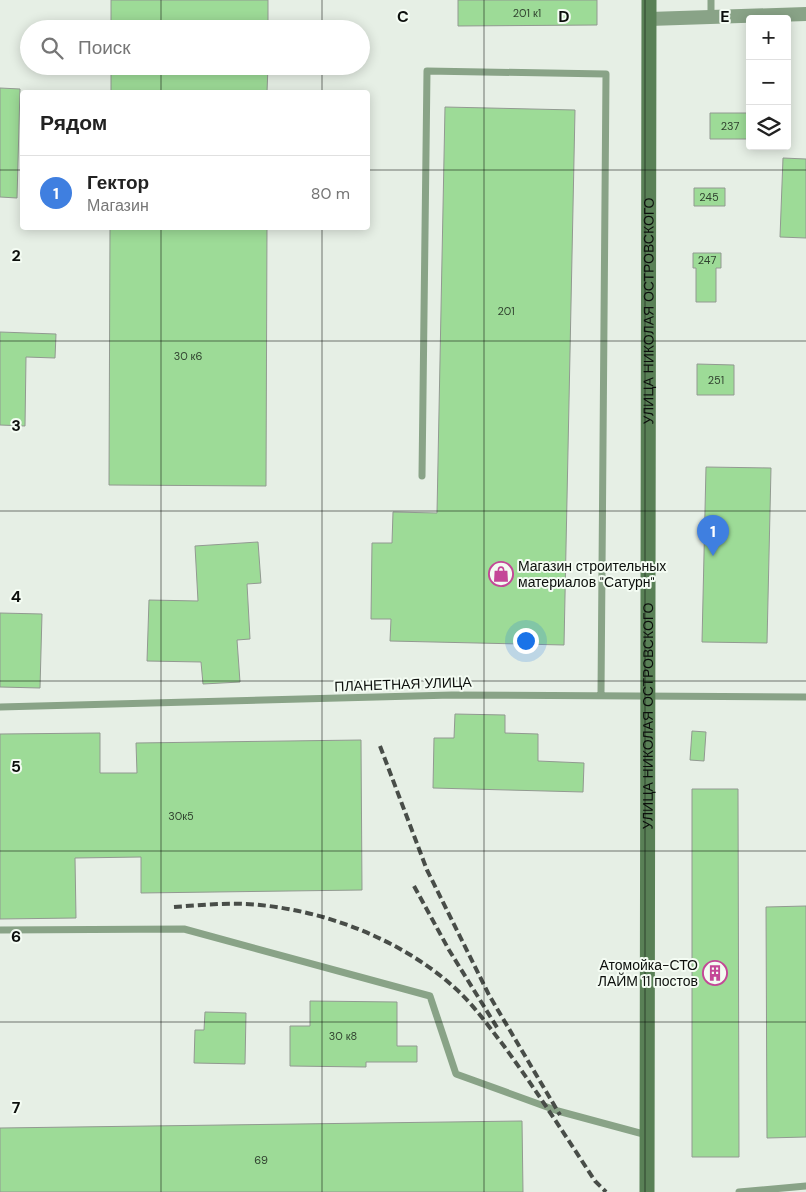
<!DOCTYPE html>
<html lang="ru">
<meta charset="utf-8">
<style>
:root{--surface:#fff;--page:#f2f2f2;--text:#222;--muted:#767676;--line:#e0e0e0;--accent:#111827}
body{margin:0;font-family:"DM Sans",sans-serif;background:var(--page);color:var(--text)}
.controls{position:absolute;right:15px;top:15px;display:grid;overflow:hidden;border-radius:5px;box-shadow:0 2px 12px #0003}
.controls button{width:45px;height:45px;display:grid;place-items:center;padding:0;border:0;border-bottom:1px solid var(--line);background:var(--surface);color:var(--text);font:25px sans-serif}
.you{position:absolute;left:525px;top:640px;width:18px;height:18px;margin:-12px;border:4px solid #fff;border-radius:50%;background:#1a73e8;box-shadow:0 0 0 8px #1a73e833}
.badge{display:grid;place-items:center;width:32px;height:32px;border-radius:50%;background:var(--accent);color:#fff;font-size:16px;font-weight:700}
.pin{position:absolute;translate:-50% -41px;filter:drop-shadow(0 1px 2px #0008)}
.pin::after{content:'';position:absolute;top:26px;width:18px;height:15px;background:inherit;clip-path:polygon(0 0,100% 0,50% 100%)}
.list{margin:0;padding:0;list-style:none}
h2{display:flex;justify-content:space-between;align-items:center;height:65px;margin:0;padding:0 20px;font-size:21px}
h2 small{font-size:16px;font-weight:400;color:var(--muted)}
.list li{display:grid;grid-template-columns:32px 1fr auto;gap:15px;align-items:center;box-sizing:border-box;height:75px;padding:0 20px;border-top:1px solid var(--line)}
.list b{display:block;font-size:19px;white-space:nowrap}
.list p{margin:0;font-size:16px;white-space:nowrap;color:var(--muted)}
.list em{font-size:16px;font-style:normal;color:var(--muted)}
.icon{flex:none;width:28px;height:28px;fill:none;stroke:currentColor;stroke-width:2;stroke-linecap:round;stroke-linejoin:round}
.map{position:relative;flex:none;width:806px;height:1192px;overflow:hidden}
.search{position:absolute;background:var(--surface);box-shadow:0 2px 12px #0003;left:20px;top:20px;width:350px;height:55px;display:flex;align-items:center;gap:12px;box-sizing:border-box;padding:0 18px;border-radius:28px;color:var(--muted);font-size:19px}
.panel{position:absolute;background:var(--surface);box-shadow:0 2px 12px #0003;left:20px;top:90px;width:350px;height:140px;border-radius:5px}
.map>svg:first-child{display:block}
.building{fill:#9ddb97;stroke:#929991}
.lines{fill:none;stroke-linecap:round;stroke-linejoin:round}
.lane{stroke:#89a387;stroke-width:7}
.street{stroke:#89a387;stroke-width:14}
.secondary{stroke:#598056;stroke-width:15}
.rail{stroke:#484d48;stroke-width:4;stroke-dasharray:8 4;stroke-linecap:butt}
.grid{fill:none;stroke:#0c0f0c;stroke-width:1;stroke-opacity:0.55}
.labels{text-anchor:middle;stroke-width:4;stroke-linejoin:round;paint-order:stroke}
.number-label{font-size:11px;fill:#30422f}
.street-label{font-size:14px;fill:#0c0f0c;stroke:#f4fcf3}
.poi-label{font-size:14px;fill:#0c0f0c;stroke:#f4fcf3;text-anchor:start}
.grid-label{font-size:16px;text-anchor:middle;font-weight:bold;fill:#0c0f0c;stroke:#f4fcf3;stroke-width:4;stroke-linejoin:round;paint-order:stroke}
</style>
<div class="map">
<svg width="806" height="1192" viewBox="0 0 806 1192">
<rect width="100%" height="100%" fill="#e6efe5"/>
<!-- building -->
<path class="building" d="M111,0H268V29H111Z
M458,0H597V25L458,26Z
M111,66H268L267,92H111Z
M0,88L20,89L17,198L0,197Z
M445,107L575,110L564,645L390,641L391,619H371L372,543H392L393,512L437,513Z
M710,113H750V139H710Z
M783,158L806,159V238L780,237Z
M694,188H725V206H694Z
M110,228H267L266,486L109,485Z
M693,253H721V268H716V302H696V268H693Z
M0,332L56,334L55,358L26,357L25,426L0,425Z
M697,364L734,365V395H697Z
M706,467L771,468L767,643L702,642Z
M258,542L261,583L247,584L250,639L237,640L240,682L203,684L201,662L147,661L149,600L198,601L195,546Z
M0,613L42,614L40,688L0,687Z
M455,714L505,715V733L538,734V761L584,763L583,792L433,788L434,738H454Z
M692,731L706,732L704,761L690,760Z
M100,733V773H137L136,743L361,740L362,890L141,893V857L75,858L76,918L0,919V734Z
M692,789H738L739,1157H692Z
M806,906V1137L767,1138L766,907Z
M310,1001L397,1002V1046H417V1062H366V1067L290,1066V1026H310Z
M205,1012L246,1013L245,1064L194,1063L195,1030H204Z
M522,1121L523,1192H0V1128Z"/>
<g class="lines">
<!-- lane -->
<path class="lane" d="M711,0V17
M422,476L427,71L606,74L601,694
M0,707L452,695L806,697
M0,930L184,929L430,996L456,1074L558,1111L647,1135
M739,1192L806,1186"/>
<!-- street -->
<path class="street" d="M649,19L806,14"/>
<!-- secondary -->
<path class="secondary" id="s1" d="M647,1192L649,0"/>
<!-- rail -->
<path class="rail" d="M380,746L427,870L489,995L560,1115
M414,886L449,950L498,1029
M174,907C202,905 231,902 260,905C330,912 403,941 455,988C474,1005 489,1027 504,1046C536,1090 565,1135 595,1181L606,1192"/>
</g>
<!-- grid -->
<path class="grid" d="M161,0V29M322,0V29M484,0V1192M645,0V1192M161,66V92M322,66V92M0,170H22M368,170H806M161,228V1192M322,228V1192M0,341H806M0,511H806M0,681H806M0,851H806M0,1022H806"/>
<!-- icons -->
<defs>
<symbol id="shop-ring" viewBox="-11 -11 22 22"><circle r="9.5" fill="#f4fcf3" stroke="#c44797" stroke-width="1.5"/><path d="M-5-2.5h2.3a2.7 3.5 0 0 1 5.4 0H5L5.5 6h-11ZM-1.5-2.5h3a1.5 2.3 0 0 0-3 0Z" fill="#c44797"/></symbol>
<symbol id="building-ring" viewBox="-11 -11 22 22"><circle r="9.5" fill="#f4fcf3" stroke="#c44797" stroke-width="1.5"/><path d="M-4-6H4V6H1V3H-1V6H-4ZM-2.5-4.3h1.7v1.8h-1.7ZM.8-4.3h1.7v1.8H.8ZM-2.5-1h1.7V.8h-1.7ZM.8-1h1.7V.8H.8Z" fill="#c44797"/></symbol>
</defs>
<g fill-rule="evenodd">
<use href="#shop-ring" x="487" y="560" width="28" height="28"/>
<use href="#building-ring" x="701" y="959" width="28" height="28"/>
</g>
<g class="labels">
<!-- number labels -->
<g class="number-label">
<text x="527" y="17">201 к1</text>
<text x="730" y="130">237</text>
<text x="709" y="201">245</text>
<text x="707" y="264">247</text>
<text x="506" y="315">201</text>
<text x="188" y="360">30 к6</text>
<text x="716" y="384">251</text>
<text x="181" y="820">30к5</text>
<text x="343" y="1040">30 к8</text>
<text x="261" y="1164">69</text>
</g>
<!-- street labels -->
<g class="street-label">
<text dy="5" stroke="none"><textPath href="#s1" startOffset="881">УЛИЦА НИКОЛАЯ ОСТРОВСКОГО</textPath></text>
<text transform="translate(403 684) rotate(-2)" y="5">ПЛАНЕТНАЯ УЛИЦА</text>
<text dy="5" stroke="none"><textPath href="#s1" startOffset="476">УЛИЦА НИКОЛАЯ ОСТРОВСКОГО</textPath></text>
</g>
<!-- poi labels -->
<g class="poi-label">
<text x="518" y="571">Магазин строительных<tspan x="518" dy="16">материалов "Сатурн"</tspan></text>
<text x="698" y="970" text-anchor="end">Атомойка-СТО<tspan x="698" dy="16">ЛАЙМ 11 постов</tspan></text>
</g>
</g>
<g class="grid-label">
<text x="403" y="22">C</text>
<text x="564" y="22">D</text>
<text x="725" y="22">E</text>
<text x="16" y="261">2</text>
<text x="16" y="431">3</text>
<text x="16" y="602">4</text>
<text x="16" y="772">5</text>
<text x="16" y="942">6</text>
<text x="16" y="1113">7</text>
</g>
</svg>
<div class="controls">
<button>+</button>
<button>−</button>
<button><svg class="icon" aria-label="layers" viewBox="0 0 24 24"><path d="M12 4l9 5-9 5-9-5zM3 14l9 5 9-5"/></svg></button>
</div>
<div class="you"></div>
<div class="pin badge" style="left:713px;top:556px;background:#3f7fe0">1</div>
<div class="search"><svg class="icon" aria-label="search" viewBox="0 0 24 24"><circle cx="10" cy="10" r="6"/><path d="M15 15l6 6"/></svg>Поиск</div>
<section class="panel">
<h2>Рядом<small></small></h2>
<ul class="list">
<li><span class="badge" style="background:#3f7fe0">1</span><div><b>Гектор</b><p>Магазин</p></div><em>80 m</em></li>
</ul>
</section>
</div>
